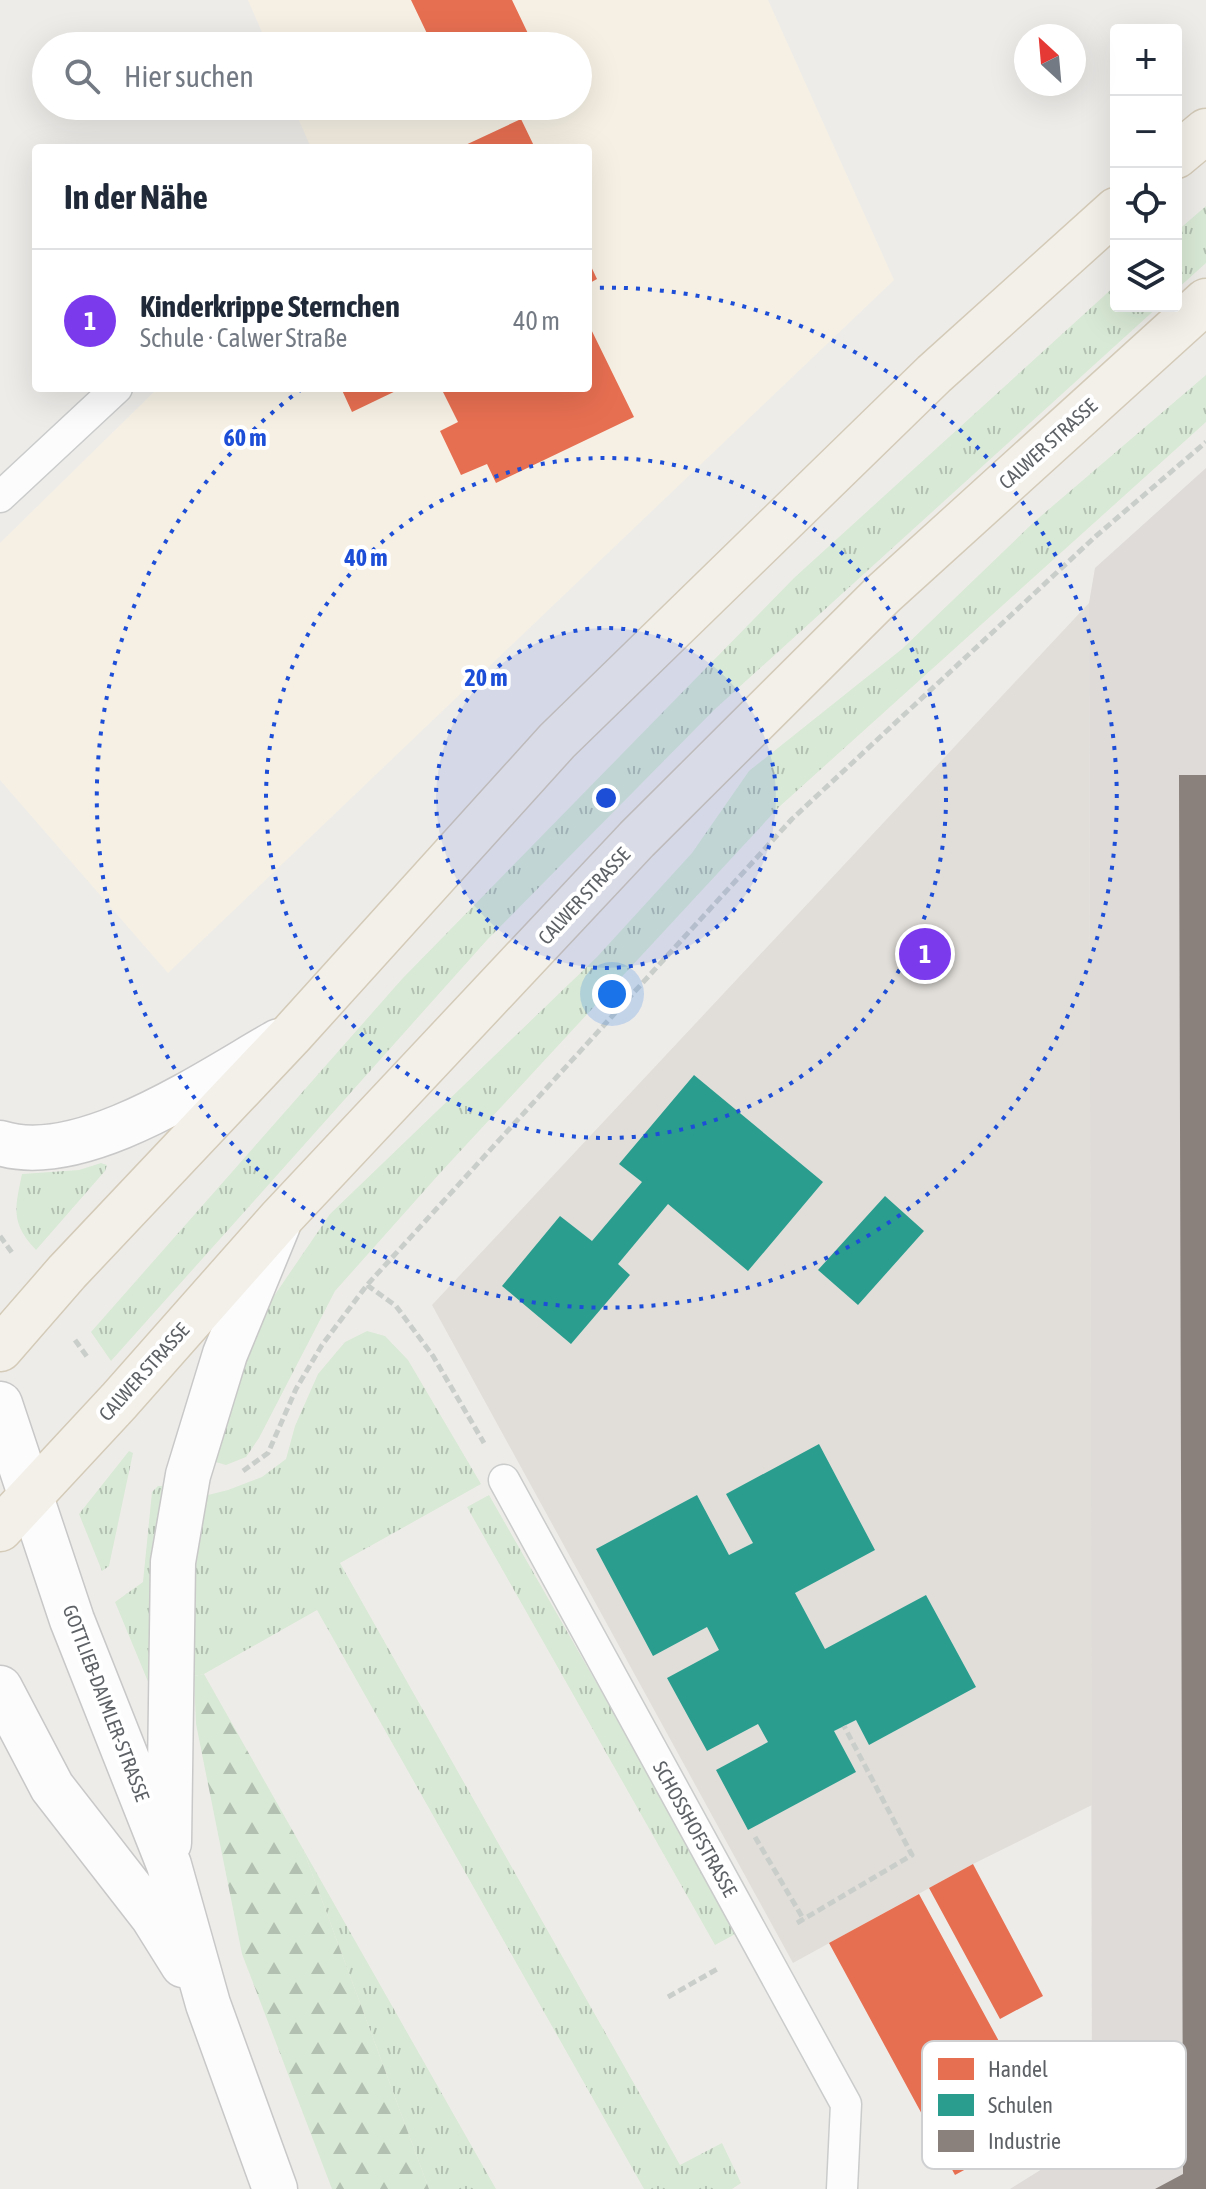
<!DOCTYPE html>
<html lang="de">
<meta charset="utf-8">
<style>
:root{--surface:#fff;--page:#f6f6f7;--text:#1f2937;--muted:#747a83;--line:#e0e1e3;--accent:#7c3aed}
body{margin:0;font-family:"Asap Condensed",sans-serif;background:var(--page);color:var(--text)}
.controls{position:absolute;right:24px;top:24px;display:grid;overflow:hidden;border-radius:8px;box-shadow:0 8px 32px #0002}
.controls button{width:72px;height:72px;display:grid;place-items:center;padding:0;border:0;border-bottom:2px solid var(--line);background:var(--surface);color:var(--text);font:40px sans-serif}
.compass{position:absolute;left:1014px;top:24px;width:72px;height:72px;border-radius:50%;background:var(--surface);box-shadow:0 8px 32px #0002;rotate:334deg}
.you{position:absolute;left:612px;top:994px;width:28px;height:28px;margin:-20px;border:6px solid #fff;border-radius:50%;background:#1a73e8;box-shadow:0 0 0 12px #1a73e833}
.badge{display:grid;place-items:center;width:52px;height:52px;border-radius:50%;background:var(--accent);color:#fff;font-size:26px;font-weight:700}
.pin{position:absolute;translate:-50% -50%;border:4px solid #fff;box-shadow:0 2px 8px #0006}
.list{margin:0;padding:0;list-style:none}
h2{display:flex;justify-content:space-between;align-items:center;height:104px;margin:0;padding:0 32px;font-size:34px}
h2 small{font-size:26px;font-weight:400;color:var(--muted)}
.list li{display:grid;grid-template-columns:52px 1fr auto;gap:24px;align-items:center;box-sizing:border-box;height:144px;padding:0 32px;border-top:2px solid var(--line)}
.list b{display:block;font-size:30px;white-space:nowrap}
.list p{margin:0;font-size:26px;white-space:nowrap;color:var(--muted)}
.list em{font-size:26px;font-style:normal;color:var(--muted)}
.icon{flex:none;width:44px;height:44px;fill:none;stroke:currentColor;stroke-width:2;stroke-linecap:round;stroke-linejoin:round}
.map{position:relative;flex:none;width:1206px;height:2189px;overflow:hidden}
.search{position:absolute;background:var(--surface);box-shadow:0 8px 32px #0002;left:32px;top:32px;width:560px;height:88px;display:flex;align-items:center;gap:20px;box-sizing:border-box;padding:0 28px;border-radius:44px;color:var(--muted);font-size:30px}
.panel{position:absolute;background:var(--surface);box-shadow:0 8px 32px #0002;left:32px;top:144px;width:560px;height:248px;border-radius:8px}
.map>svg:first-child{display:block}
.commercial{fill:#f6f0e4}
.industrial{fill:#dedbd9}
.education{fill:#e1ded9}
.grass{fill:url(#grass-tufts)}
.forest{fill:url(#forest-firs)}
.shops{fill:#e76f51}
.schools{fill:#2a9d8f}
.industry{fill:#8a817c}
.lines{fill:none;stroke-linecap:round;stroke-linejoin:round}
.lane-casing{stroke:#cacbcb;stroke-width:33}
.secondary-casing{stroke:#c8c8c8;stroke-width:47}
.primary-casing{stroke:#d4cab8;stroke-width:47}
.path{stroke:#cacecb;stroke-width:5;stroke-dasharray:8 4;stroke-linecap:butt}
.lane{stroke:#fcfcfc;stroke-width:30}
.secondary{stroke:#fcfcfc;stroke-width:44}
.primary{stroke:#f3f0e9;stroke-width:44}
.ring{fill:none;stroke:#1d4ed8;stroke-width:4;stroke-dasharray:4 8}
.labels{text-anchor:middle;stroke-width:8;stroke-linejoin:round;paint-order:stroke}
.street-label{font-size:20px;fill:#5e6266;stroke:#fff}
.key{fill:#fff;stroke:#cfd0d1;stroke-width:2}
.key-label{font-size:22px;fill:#5e6266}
.centre{fill:#1d4ed8;stroke:#fff;stroke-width:4}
.ring-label{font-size:24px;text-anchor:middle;font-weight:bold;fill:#1d4ed8;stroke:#fff;stroke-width:8;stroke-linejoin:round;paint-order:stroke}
</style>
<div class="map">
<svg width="1206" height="2189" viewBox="0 0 1206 2189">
<defs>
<pattern id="grass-tufts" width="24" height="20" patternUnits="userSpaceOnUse" patternTransform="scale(2)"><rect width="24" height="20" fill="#d8e9d5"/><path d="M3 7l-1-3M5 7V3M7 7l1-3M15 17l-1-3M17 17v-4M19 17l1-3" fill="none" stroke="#b2c0b1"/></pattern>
<pattern id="forest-firs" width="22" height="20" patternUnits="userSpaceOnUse" patternTransform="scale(2)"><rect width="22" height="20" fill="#d8e9d5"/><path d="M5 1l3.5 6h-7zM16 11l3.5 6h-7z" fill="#b2c0b1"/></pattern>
</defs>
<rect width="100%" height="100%" fill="#eeece9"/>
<!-- commercial -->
<path class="commercial" d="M248,0H768L894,280L168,973L0,780V543L158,388H588V148H311L293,106H578V46H268Z"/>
<!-- industrial -->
<path class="industrial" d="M1206,468V2189H1010L1071,2151L1092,2120L1089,603L1095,568Z"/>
<!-- education -->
<path class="education" d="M1089,603L1092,1805L973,1864L793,1963L432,1305Z"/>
<!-- grass -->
<path class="grass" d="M1206,206V263L1176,290V232Z
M1116,285V306H1159L714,710L487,940L111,1361L91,1332L402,979L794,578Z
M1206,375V422L779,807L441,1172L335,1291L259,1438L246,1457L226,1465L212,1461L243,1360L274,1296L330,1214L597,957L692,853L749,771L902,649L1034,522Z
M101,1163L107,1165L105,1171L36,1250C10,1223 15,1208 22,1174L79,1170Z
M367,1331L385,1336L408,1360L481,1484L340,1563L680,2165L722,2143L741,2183L732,2189H644L317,1610L204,1674L194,1676L191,1593L204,1496L228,1490L262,1477L286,1459L295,1426L318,1374L345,1342Z
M129,1451L133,1453L109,1566L102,1571L79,1514Z
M158,1486H167L149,1684L115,1602L143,1582L152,1492Z
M489,1495L739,1932L715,1945L467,1507Z
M303,1849L496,2189H429Z"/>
<!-- forest -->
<path class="forest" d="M204,1674L303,1849L429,2189H332L242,1954L196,1724L194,1676Z"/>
<!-- shops -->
<path class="shops" d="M411,0H512L534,46H433Z
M521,119L535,148H459Z
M588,260L597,279L588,284Z
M588,323L634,417L496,483L487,464L461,475L440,431L458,422L441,388H588Z
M341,388H402L352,412Z
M973,1864L1043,1996L1000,2019L929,1888Z
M919,1894L1045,2126L955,2175L829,1943Z"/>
<!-- schools -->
<path class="schools" d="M694,1075L823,1182L748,1271L668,1204L618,1264L630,1275L571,1344L502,1286L560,1216L592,1241L642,1182L619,1164Z
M885,1196L924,1231L858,1305L818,1270Z
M819,1444L875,1550L795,1593L825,1649L926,1595L976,1687L869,1745L856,1720L834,1731L856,1772L748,1830L716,1770L768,1742L758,1724L707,1751L667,1678L719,1650L707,1627L653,1656L596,1549L697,1495L729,1555L753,1543L726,1494Z"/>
<!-- industry -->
<path class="industry" d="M1179,775H1206V2189H1155L1183,2174Z"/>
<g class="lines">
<defs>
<path id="lane" d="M0,497L117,388
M504,1480L846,2104L842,2189"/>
<path id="secondary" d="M0,1143C82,1169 208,1081 279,1041
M0,1404L72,1620L169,1865L208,2004L275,2189
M0,1688L52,1787L153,1917L183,1965
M169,1843L173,1562L188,1475L225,1354L278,1225"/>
<path id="primary" d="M1176,156L1206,131
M0,1349L67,1272L292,1034L557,741L934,374L1116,210
M0,1529L119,1401L280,1219L637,839L883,594L1206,301"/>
</defs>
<!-- lane casing -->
<use href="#lane" class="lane-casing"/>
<!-- secondary casing -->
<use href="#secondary" class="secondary-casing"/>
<!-- primary casing -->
<use href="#primary" class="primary-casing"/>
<!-- path -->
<path class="path" d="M0,1236L13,1254
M367,1285L396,1306L433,1356L484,1443
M75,1340L88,1358
M243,1471L268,1453L296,1389L322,1345L367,1285L792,819L1096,536L1206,442
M755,1837L804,1920
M797,1923L912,1855L844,1726
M668,1997L719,1968"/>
<!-- lane -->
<use href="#lane" class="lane"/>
<!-- secondary -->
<use href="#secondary" class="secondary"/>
<!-- primary -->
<use href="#primary" class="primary"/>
</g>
<!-- distance rings -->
<circle cx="606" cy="798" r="170" fill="#1d4ed8" fill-opacity=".12"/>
<g class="ring">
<circle cx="606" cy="798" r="170"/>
<circle cx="606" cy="798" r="340"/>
<path d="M588 288A510 510 0 1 1 303 388"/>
</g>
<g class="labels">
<!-- street labels -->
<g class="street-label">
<text transform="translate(1048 444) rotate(-42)" y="7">CALWER STRASSE</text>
<text transform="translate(584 896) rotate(-47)" y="7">CALWER STRASSE</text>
<text transform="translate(144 1372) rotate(-48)" y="7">CALWER STRASSE</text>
<text transform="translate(106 1703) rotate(69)" y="7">GOTTLIEB-DAIMLER-STRASSE</text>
<text transform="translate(695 1829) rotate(61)" y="7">SCHOSSHOFSTRASSE</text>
</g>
</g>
<!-- legend -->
<rect x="922" y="2041" width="264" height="128" rx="12" class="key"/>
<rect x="938" y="2058" width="36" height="22" fill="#e76f51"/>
<rect x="938" y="2094" width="36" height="22" fill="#2a9d8f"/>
<rect x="938" y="2130" width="36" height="22" fill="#8a817c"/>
<g class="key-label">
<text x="988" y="2077">Handel</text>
<text x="988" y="2113">Schulen</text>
<text x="988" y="2149">Industrie</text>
</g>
<circle cx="606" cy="798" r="12" class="centre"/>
<g class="ring-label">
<text x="245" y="446">60 m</text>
<text x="366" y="566">40 m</text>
<text x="486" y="686">20 m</text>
</g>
</svg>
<div class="controls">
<button>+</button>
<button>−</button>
<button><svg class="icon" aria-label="locate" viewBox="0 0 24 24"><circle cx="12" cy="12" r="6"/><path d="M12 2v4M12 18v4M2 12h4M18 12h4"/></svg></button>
<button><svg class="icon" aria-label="layers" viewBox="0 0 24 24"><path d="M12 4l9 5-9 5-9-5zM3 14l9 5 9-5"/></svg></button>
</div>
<svg class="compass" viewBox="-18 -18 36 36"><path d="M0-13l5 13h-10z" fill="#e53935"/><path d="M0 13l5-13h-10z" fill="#747a83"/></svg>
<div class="you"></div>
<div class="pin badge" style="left:925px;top:954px">1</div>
<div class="search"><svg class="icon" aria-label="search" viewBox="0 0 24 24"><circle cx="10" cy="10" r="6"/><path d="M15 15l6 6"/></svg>Hier suchen</div>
<section class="panel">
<h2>In der Nähe<small></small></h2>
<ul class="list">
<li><span class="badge">1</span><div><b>Kinderkrippe Sternchen</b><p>Schule · Calwer Straße</p></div><em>40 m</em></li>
</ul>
</section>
</div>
